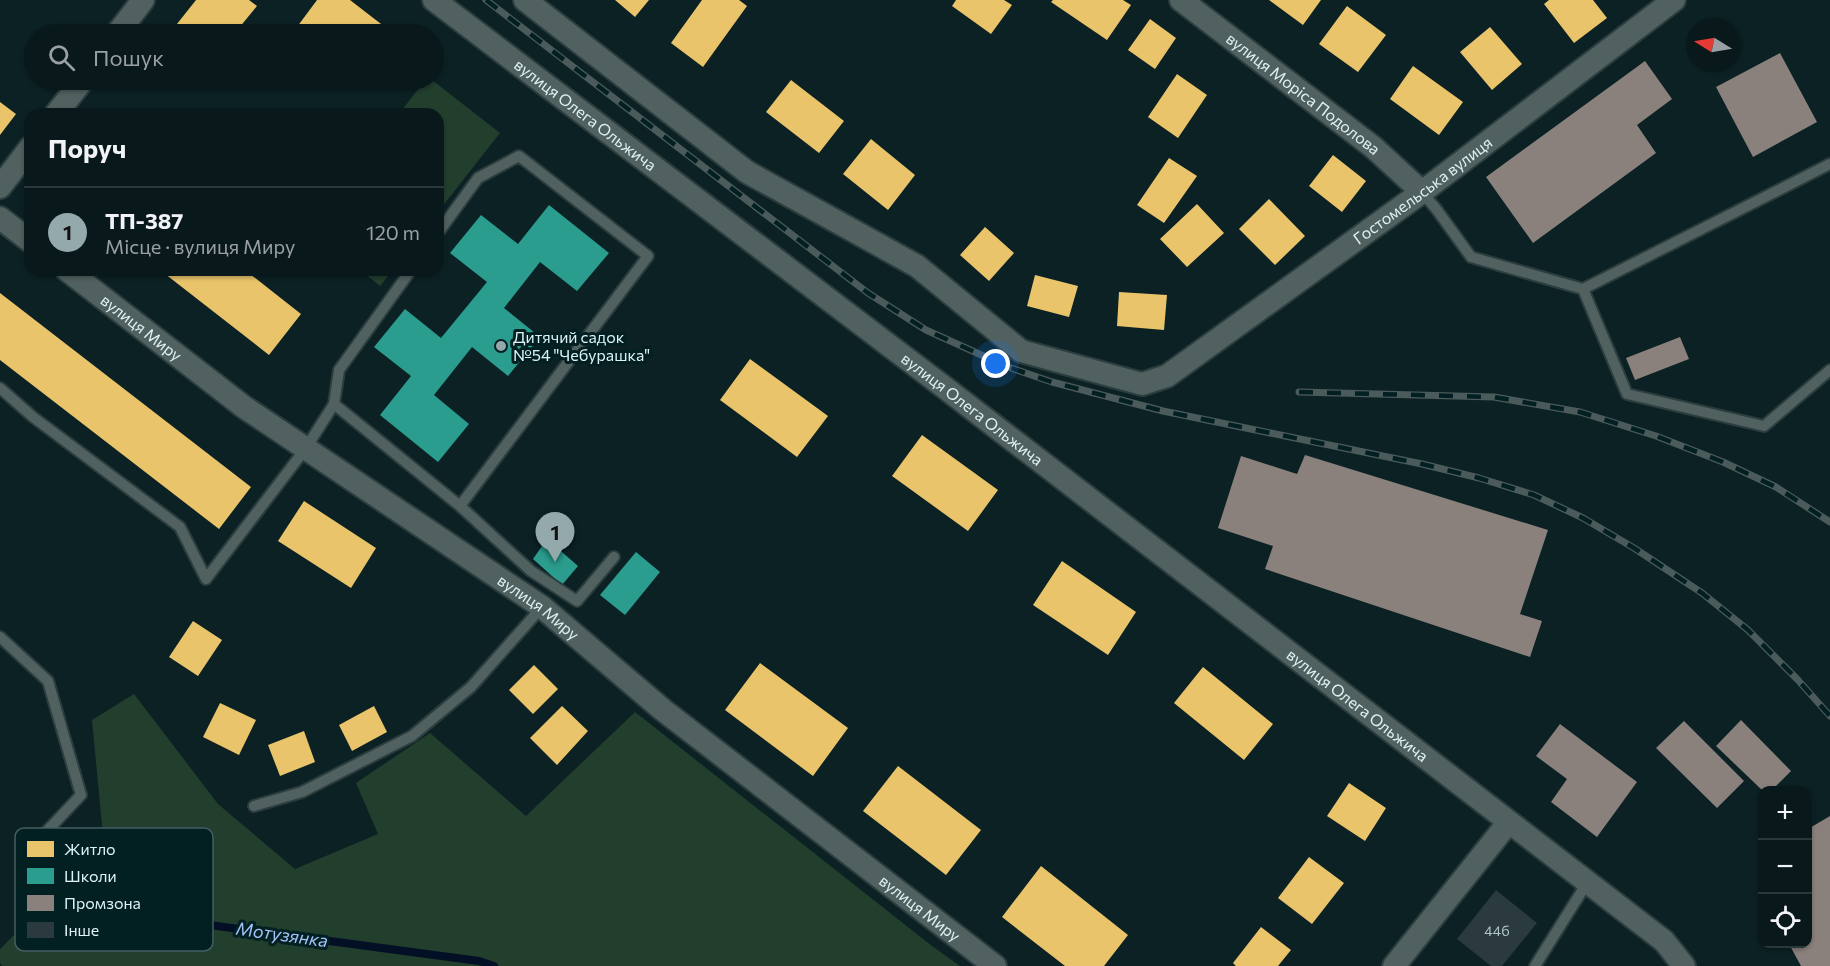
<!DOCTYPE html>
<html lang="uk">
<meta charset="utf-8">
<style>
:root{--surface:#09191b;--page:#172628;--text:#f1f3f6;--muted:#99a0a3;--line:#29383a;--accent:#94a9ac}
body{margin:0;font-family:Commissioner,sans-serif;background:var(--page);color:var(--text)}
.controls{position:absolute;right:18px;bottom:18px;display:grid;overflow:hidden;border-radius:12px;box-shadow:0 2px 4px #0004}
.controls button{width:54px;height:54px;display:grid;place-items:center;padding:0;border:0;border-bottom:2px solid var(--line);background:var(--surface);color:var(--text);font:30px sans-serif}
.compass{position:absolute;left:1686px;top:18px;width:54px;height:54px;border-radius:50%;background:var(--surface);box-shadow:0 2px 4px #0004;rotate:281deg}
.you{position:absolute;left:996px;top:364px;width:21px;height:21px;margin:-15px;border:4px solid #fff;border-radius:50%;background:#1a73e8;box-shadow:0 0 0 9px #1a73e833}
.badge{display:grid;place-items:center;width:39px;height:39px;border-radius:50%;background:var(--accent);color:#111;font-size:20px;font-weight:700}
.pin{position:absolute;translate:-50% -50px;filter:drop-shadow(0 2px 3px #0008)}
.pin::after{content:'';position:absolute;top:32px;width:21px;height:18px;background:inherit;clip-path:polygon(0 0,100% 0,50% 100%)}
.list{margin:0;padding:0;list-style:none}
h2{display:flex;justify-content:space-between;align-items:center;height:78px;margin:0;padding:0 24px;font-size:26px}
h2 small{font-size:20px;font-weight:400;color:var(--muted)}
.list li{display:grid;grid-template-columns:39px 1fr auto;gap:18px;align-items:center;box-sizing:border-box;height:90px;padding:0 24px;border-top:2px solid var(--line)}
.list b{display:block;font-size:22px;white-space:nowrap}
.list p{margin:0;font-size:20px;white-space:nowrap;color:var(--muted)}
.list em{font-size:20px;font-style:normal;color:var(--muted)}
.icon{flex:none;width:33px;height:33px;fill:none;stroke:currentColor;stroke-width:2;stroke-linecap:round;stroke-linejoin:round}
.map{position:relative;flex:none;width:1830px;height:966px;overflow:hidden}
.search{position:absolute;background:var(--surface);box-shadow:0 2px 4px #0004;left:24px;top:24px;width:420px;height:66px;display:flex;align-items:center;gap:15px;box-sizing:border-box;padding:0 21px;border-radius:33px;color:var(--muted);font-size:22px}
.panel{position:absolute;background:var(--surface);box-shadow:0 2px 4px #0004;left:24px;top:108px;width:420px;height:168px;border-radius:18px}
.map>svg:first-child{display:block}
.green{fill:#223e2d}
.homes{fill:#e9c46a}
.schools{fill:#2a9d8f}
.industry{fill:#8a817c}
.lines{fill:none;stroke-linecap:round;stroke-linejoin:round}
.stream{stroke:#030f24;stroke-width:8}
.building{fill:#2a3a3e}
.lane-casing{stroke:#2b3d3f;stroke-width:14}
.street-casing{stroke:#2b3d3f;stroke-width:26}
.lane{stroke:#51615f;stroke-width:10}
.street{stroke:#51615f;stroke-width:22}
.rail-casing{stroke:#4b5b5b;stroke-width:7}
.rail{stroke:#021f22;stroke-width:4.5;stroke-dasharray:14;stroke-linecap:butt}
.poi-dot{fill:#94a9ac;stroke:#021f22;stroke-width:2}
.labels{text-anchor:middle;stroke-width:6;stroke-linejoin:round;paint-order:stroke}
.number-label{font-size:14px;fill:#b1c4c7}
.street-label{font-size:16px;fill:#def2f5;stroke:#021f22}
.poi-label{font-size:16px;fill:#def2f5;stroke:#021f22;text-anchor:start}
.water-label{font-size:18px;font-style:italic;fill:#a2c3f7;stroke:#021f22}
.key{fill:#021f22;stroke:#445e61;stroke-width:1.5}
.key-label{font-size:16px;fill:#def2f5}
</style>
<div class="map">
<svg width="1830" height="966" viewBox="0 0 1830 966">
<rect width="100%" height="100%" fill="#0c2124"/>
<!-- green -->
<path class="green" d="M425,80H432L500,133L438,212V114H399Z
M360,270H393L380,286Z
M134,694L218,804L295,869L378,834L356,783L430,733L526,816L635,712L932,946L960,966H2L0,963V949L104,846L92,720Z"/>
<!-- homes -->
<path class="homes" d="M196,0H249L257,6L234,34H169Z
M317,0H350L394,34H307L297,27Z
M615,0H649L635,17Z
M702,0H739L747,6L703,67L671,43Z
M956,0H1004L1012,5L991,34L952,6Z
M1053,0H1123L1131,5L1107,40L1051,2Z
M1269,0H1321L1303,25Z
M1549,0H1593L1607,18L1574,43L1544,4Z
M1347,6L1386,35L1358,72L1319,44Z
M1150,19L1176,38L1155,69L1128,50Z
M1490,27L1522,64L1492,90L1460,52Z
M1413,66L1463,102L1439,135L1390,99Z
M1177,74L1207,95L1178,138L1148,117Z
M364,80H378L373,86Z
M791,80L844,121L819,153L766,112Z
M0,102L16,114L0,135Z
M871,139L915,175L888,210L843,174Z
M1333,155L1366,181L1342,212L1309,186Z
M1169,158L1197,176L1164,223L1137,205Z
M1269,199L1305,236L1275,265L1239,229Z
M1197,204L1224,233L1187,267L1160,239Z
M985,227L1014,253L989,281L960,255Z
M160,270H245L301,314L269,355Z
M1035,275L1078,286L1069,317L1027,306Z
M1119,292L1167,295L1164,330L1117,326Z
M0,293L251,487L219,529L0,360Z
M750,359L828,416L797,457L720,400Z
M922,435L998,490L968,531L892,476Z
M304,501L376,548L351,588L278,541Z
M1062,561L1136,612L1108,655L1033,605Z
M193,621L222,640L198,676L169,657Z
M760,663L848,728L813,776L725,710Z
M534,665L558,689L533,714L509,690Z
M1203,667L1273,724L1244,760L1174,703Z
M220,703L256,720L239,755L203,737Z
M374,706L387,732L352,751L339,725Z
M562,706L588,731L557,765L530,738Z
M304,731L315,762L280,776L268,745Z
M898,766L981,830L946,875L863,811Z
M1349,783L1386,808L1365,841L1327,816Z
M1309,857L1344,883L1312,924L1278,898Z
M1041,866L1128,935L1104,966H1065L1002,917Z
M1261,927L1291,950L1278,966H1236L1233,963Z"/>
<!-- schools -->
<path class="schools" d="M549,205L609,253L577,291L540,262L504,308L540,337L508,376L472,347L434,395L469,424L438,462L380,415L411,376L374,347L405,309L441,338L487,282L450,253L481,215L518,244Z
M547,539L578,566L562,585L533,559Z
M636,552L660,572L625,615L600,595Z"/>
<!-- industry -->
<path class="industry" d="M1780,53L1817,122L1753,157L1716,87Z
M1645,61L1672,99L1637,125L1656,153L1533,243L1486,177Z
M1680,337L1689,359L1635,380L1626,358Z
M1305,455L1548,530L1520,614L1542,621L1530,657L1265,569L1273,546L1218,528L1241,456L1297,474Z
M1741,720L1791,771L1772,790H1762L1716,746Z
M1684,721L1744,781L1717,808L1656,748Z
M1560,724L1637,782L1597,837L1551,802L1567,779L1536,756Z
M1830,816V966H1801L1789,944H1808V829Z"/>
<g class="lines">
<!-- stream -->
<path class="stream" d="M91,857L165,919L479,961L494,966"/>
</g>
<!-- building -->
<path class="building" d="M1496,890L1537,923L1502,966H1491L1457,939Z"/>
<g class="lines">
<defs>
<path id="lane" d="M1422,192L1437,210L1471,257L1583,289L1830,164
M1583,289L1627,394L1764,426L1830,370
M0,388L33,417L180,527L206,579L306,448L334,404L339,370L411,270
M334,404L460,506L648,256L519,156L478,178L438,233
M460,506L531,571L577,601L614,557
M0,637L48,681L81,795L46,832
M254,806L302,792L412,736L471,687L542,607
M1535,966L1587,883"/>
<g id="street">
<path id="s1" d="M434,0L940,384L1664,941L1684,966"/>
<path id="s2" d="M525,0L747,172L917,266L1021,351L1142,384L1167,376L1422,192L1674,0"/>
<path id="s3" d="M1181,0L1373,147L1422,192"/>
<path d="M117,34L143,0"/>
<path d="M56,114L83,80"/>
<path d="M0,187L30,148"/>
<path d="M0,218L30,241"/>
<path id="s4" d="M67,270L244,407L542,607L663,710L995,966"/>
<path d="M1394,966L1508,823"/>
</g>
</defs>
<!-- lane casing -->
<use href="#lane" class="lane-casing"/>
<!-- street casing -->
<use href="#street" class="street-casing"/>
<!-- lane -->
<use href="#lane" class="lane"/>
<!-- street -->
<use href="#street" class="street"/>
<defs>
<path id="rail" d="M486,0L868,293L926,330L1008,367L1052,382L1163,411L1422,464L1479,478L1534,495L1583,518L1634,548L1702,593L1748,630L1798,680L1830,716
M1299,392L1494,397L1580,412L1656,436L1723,462L1776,487L1830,522"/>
</defs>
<!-- rail casing -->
<use href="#rail" class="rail-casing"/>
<!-- rail -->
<use href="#rail" class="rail"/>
</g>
<!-- markers -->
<circle class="poi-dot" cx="501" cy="346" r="6"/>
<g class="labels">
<!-- number labels -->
<g class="number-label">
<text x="1497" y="936">44б</text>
</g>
<!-- street labels -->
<g class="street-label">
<text dy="6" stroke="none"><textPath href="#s3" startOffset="154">вулиця Моріса Подолова</textPath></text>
<text dy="6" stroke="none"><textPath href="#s1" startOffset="190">вулиця Олега Ольжича</textPath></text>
<text dy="6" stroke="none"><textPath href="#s2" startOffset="1077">Гостомельська вулиця</textPath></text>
<text dy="6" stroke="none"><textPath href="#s4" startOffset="94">вулиця Миру</textPath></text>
<text dy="6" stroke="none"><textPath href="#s1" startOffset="676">вулиця Олега Ольжича</textPath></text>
<text dy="6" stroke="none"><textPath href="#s4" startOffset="580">вулиця Миру</textPath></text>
<text dy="6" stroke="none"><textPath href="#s1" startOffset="1162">вулиця Олега Ольжича</textPath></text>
<text dy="6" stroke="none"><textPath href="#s4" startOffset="1066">вулиця Миру</textPath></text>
</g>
<!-- poi labels -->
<g class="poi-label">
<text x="513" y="343">Дитячий садок<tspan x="513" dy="18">№54 "Чебурашка"</tspan></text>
</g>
<!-- water labels -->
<g class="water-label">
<text transform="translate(282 935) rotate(8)" y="6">Мотузянка</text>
</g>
</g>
<!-- legend -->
<rect x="15" y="828" width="198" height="123" rx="9" class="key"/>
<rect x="27" y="841" width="27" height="16" fill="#e9c46a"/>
<rect x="27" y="868" width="27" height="16" fill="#2a9d8f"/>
<rect x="27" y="895" width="27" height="16" fill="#8a817c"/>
<rect x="27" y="922" width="27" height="16" fill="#2a3a3e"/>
<g class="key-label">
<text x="64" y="855">Житло</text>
<text x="64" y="882">Школи</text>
<text x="64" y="909">Промзона</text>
<text x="64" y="936">Інше</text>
</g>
</svg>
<div class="controls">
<button>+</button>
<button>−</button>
<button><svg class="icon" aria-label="locate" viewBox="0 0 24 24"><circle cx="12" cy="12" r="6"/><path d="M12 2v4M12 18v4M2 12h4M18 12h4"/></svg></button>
</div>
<svg class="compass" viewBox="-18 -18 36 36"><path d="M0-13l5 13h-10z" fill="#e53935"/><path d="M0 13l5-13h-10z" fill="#99a0a3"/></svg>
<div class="you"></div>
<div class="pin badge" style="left:555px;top:562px">1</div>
<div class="search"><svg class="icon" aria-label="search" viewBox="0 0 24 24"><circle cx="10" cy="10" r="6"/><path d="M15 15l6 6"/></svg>Пошук</div>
<section class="panel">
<h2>Поруч<small></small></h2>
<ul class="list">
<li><span class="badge">1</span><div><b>ТП-387</b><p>Місце · вулиця Миру</p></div><em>120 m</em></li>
</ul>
</section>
</div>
